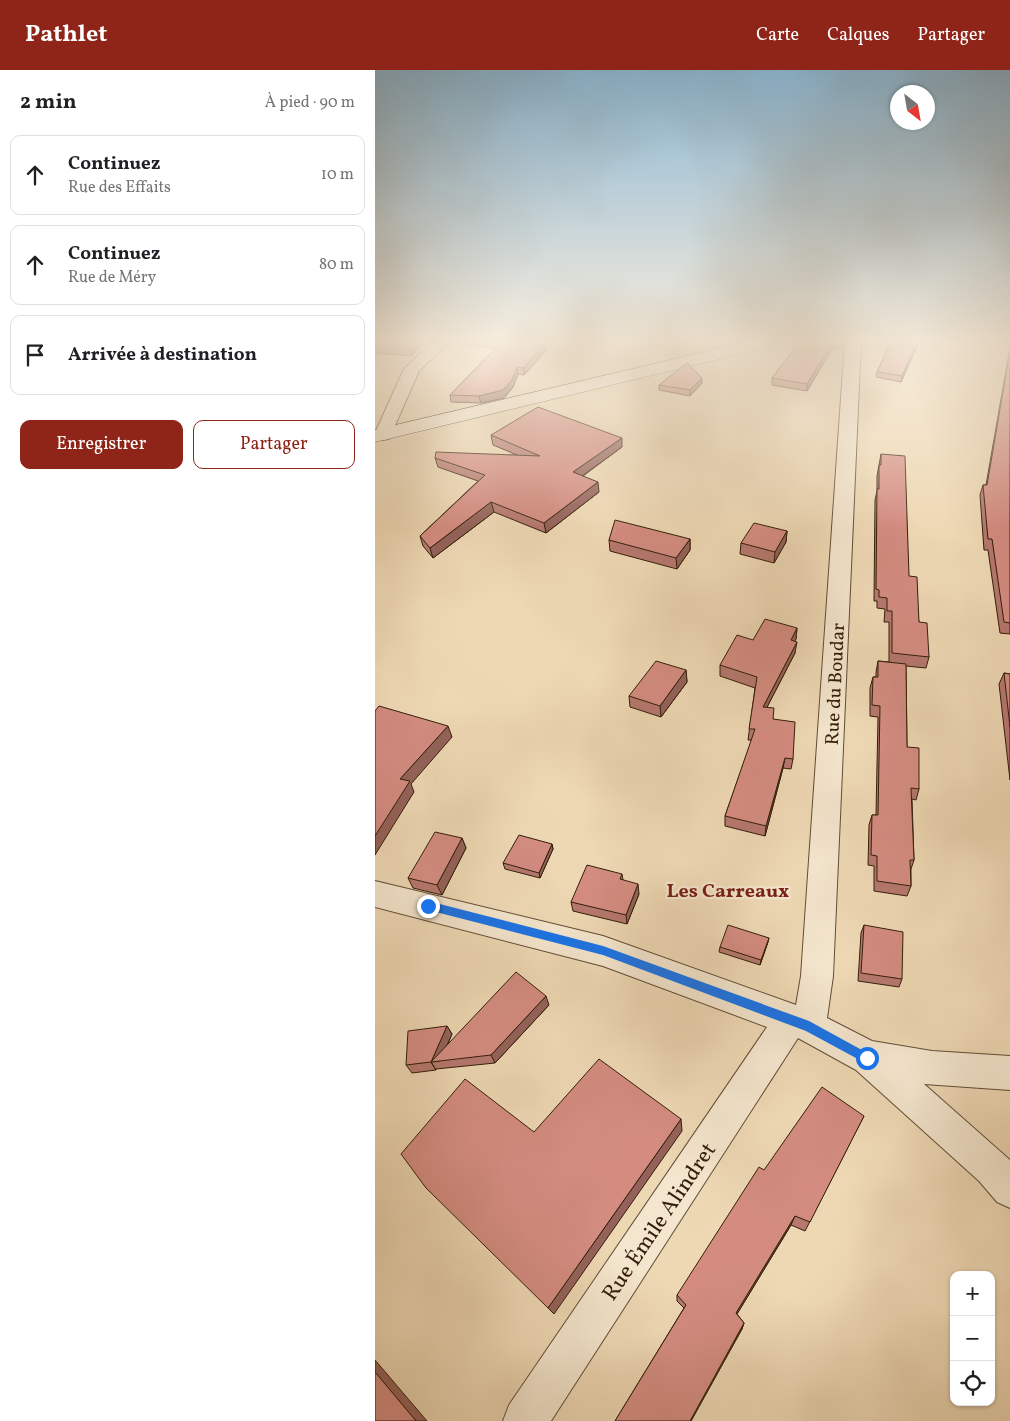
<!DOCTYPE html>
<html lang="fr">
<meta charset="utf-8">
<style>
:root{--surface:#fff;--page:#f2f2f2;--text:#202124;--muted:#757577;--line:#e0e0e0;--accent:#8f2418}
body{margin:0;font-family:Vollkorn,serif;background:var(--page);color:var(--text)}
.controls{position:absolute;right:15px;bottom:15px;display:grid;overflow:hidden;border-radius:10px;box-shadow:0 1px 4px #0004}
.controls button{width:45px;height:45px;display:grid;place-items:center;padding:0;border:0;border-bottom:1px solid var(--line);background:var(--surface);color:var(--text);font:25px sans-serif}
.compass{position:absolute;left:515px;top:15px;width:45px;height:45px;border-radius:50%;background:var(--surface);box-shadow:0 1px 4px #0004;rotate:149deg}
.stop{position:absolute;width:15px;height:15px;margin:-11px;border:4px solid #1a73e8;border-radius:50%;background:#fff}
.stop.end{background:#1a73e8;border-color:#fff;box-shadow:0 1px 5px #0008}
.list{margin:0;padding:0;list-style:none}
h2{display:flex;justify-content:space-between;align-items:center;height:65px;margin:0;padding:0 20px;font-size:21px}
h2 small{font-size:16px;font-weight:400;color:var(--muted)}
.list li{display:grid;grid-template-columns:32px 1fr auto;gap:15px;align-items:center;box-sizing:border-box;height:80px;margin:0 10px 10px;padding:0 10px;border:1px solid var(--line);border-radius:10px}
.list b{display:block;font-size:19px;white-space:nowrap}
.list p{margin:0;font-size:16px;white-space:nowrap;color:var(--muted)}
.list em{font-size:16px;font-style:normal;color:var(--muted)}
.actions{display:flex;gap:10px;padding:15px 20px}
.actions a{flex:1;padding:11px 0;border:1px solid var(--accent);border-radius:10px;text-align:center;font-size:18px;color:var(--accent)}
.actions .main{background:var(--accent);color:#fff}
.icon{flex:none;width:28px;height:28px;fill:none;stroke:currentColor;stroke-width:2;stroke-linecap:round;stroke-linejoin:round}
.map{position:relative;flex:none;width:635px;height:1351px;overflow:hidden}
header{display:flex;align-items:center;gap:30px;box-sizing:border-box;height:70px;padding:0 25px;background:var(--accent);color:#fff}
header strong{font-size:24px}
nav{display:flex;gap:28px;margin-inline-start:auto;font-size:18px}
main{display:flex}
aside{flex:1;background:var(--surface)}
.map>svg:first-child{display:block}
.lines{fill:none;stroke-linecap:round;stroke-linejoin:round}
.street-casing{stroke:#624c34;stroke-width:2}
.secondary-casing{stroke:#331d09;stroke-width:1}
.street{fill:#f4e6ce;fill-rule:evenodd}
.secondary{fill:#f4e6ce;fill-rule:evenodd}
.wall{fill:#b6786f;stroke:#331d09}
.shaded-wall{fill:#94625a;stroke:#331d09}
.building{fill:#d48c81;stroke:#331d09}
.route{fill:#1a73e8}
.labels{text-anchor:middle;stroke-width:4.5;stroke-linejoin:round;paint-order:stroke}
.street-label{font-size:19px;fill:#331d09;stroke:#f4e6ce}
.neighbourhood-label{font-size:20px;font-weight:bold;fill:#7a1f14;stroke:#f4e6ce}
.near-street-label{font-size:22px;fill:#331d09;stroke:#f4e6ce}
</style>
<header>
<strong>Pathlet</strong>
<nav><a>Carte</a><a>Calques</a><a>Partager</a></nav>
</header>
<main>
<aside>
<h2>2 min<small>À pied · 90 m</small></h2>
<ul class="list">
<li><svg class="icon" aria-label="ahead" viewBox="0 0 24 24"><path d="M12 20V5M6 11l6-6 6 6"/></svg><div><b>Continuez</b><p>Rue des Effaits</p></div><em>10 m</em></li>
<li><svg class="icon" aria-label="ahead" viewBox="0 0 24 24"><path d="M12 20V5M6 11l6-6 6 6"/></svg><div><b>Continuez</b><p>Rue de Méry</p></div><em>80 m</em></li>
<li><svg class="icon" aria-label="arrive" viewBox="0 0 24 24"><path d="M6 21V4h12l-3 4 3 4H6"/></svg><div><b>Arrivée à destination</b></div></li>
</ul>
<div class="actions"><a class="main">Enregistrer</a><a>Partager</a></div>
</aside>
<div class="map">
<svg width="635" height="1351" viewBox="0 0 635 1351">
<rect width="100%" height="100%" fill="#eed8b4"/>
<filter id="stains"><feTurbulence type="fractalNoise" baseFrequency=".004" numOctaves="4"/><feColorMatrix values="0 0 0 0 .2 0 0 0 0 .09 0 0 0 0 .02 0 0 0 .5 -.17"/></filter>
<radialGradient id="worn" r=".72"><stop offset=".6" stop-color="#630" stop-opacity="0"/><stop offset="1" stop-color="#630" stop-opacity=".3"/></radialGradient>
<g class="lines">
<defs>
<path id="street" d="M59,270H76L44,301L14,369L8,370L2,369L0,363L29,299Z
M470,270H486L458,906L452,948L497,971L557,981L635,986V1020L549,1014L635,1090V1138L622,1132L604,1111L481,1000L423,968L176,1351H128L134,1335L392,957L228,896L0,837V811L228,866L421,935L426,906Z"/>
<path id="secondary" d="M380,270H410L408,273L402,275L0,372V360Z"/>
</defs>
<!-- street casing -->
<use href="#street" class="street-casing"/>
<!-- secondary casing -->
<use href="#secondary" class="secondary-casing"/>
<!-- street -->
<use href="#street" class="street"/>
<!-- secondary -->
<use href="#secondary" class="secondary"/>
</g>
<!-- wall -->
<path class="wall" d="M0,270H49L37,286L0,283Z
M80,270H145V272L169,275L170,282L149,305L143,304L138,317L129,328L106,333L76,332L75,325L120,279L81,273Z
M426,270H469L468,279H457L432,321L397,315V308Z
M517,270H545L526,312L501,307L502,302Z
M635,277V564L625,563L613,480H609L605,425L608,415H611Z
M327,313L315,326L284,320V315Z
M116,365L247,377L208,406L224,422L171,463L119,442L58,488L48,476L45,466L103,411L63,397L60,388L142,385L118,375Z
M506,384L544,552L554,587L551,598L531,596L532,677L544,719L541,730L537,729L539,790L536,799V816L532,826L499,821V796L493,795L494,755L497,745H501L503,647L495,646V618L498,607H501V602L503,591L514,592V552H509L510,539L502,538V531H499L500,430L502,421V406Z
M412,461L411,472L399,493L365,484L366,473Z
M315,469V480L302,499L235,481L234,470Z
M422,558L421,569L419,571L420,583L392,637L418,689L416,699L408,698L390,766L350,756V746L377,670H373L380,618L345,606V595L378,570Z
M311,600L312,612L286,647L255,637L254,626Z
M629,603L635,604V710L624,614Z
M87,768L91,778L67,825L38,818L33,808Z
M177,774L178,779L165,808L130,799L128,793Z
M247,804L248,810L264,824L252,854L198,841L196,832Z
M489,855L527,909L524,917L483,911L486,863Z
M393,872L385,895L344,882L345,877Z
M174,935L120,993L61,999V1000L37,1003L31,995L72,956L77,964L72,976Z
M489,1046L430,1161L416,1155L362,1244L369,1253L367,1259L316,1351H240L309,1238L302,1231V1225Z"/>
<!-- shaded-wall -->
<path class="shaded-wall" d="M42,270H49L37,286L35,279Z
M543,270H545L526,312L527,306Z
M458,272L457,279L432,321V314Z
M169,275L170,282L149,305L148,298Z
M142,297L143,304L138,317L129,328L106,333L104,326Z
M327,308V313L315,326V320Z
M247,368V377L199,412L198,402Z
M223,412L224,422L171,463L169,453Z
M116,432L119,442L58,488L55,478Z
M412,461L411,472L399,493L400,482Z
M315,469V480L302,499L301,488Z
M422,558L421,569L415,581L416,570Z
M422,572L420,583L387,647L388,637Z
M311,600L312,612L286,647L285,636Z
M73,656L77,667L36,714L39,722L0,785V766L25,709Z
M410,688L408,698L390,766L391,756Z
M87,768L91,778L67,825L62,815Z
M177,774L178,779L165,808L164,803Z
M263,814L264,824L252,854L251,845Z
M394,868L393,872L385,895L386,890Z
M171,926L174,935L120,993L116,985Z
M72,956L77,964L65,991L56,992L61,1000L56,992Z
M306,1049L307,1061L179,1244L173,1238Z
M420,1146L416,1155L359,1249L361,1243Z
M369,1253L367,1259L316,1351H315Z
M0,1290L52,1351H41L0,1302Z"/>
<!-- building -->
<path class="building" d="M0,270H42L35,279L0,276Z
M109,270H141L140,271L169,275L148,298L142,297L137,310L128,320L104,326L75,325L126,273Z
M426,270H469L468,272H458L432,314L397,308Z
M517,270H543L527,306L502,302Z
M635,281V553L629,552L617,469H613L608,415H612Z
M312,293L327,308L315,320L284,315Z
M163,337L247,368L198,402L223,412L169,453L116,432L55,478L45,466L110,405L60,388L61,382L165,386L116,365Z
M506,384L530,386L534,506L542,507L544,552L552,553L554,587L517,583V541H512V528L504,527V520L501,519L502,419H504V395H506Z
M240,450L315,469L301,488L234,470Z
M379,453L412,461L400,482L366,473Z
M390,549L422,558L416,570L422,572L388,637L399,638L398,649L420,652L418,689L410,688L391,756L350,746L380,659H374L382,607L345,595L362,565L378,570Z
M281,591L311,600L285,636L254,626Z
M503,591L531,594L532,677L544,678V719L536,718L539,790H535L536,816L502,811V786L496,785L497,745H503L505,636L497,635L498,607H503Z
M629,603L635,604V657Z
M4,636L73,656L25,709L35,711L0,766V641Z
M60,762L87,768L62,815L33,808Z
M144,765L177,774L164,803L128,793Z
M212,795L247,804L245,809L263,814L251,845L196,832Z
M353,855L394,868L386,890L345,877Z
M489,855L528,862L527,909L486,903Z
M141,902L171,926L116,985L56,992Z
M72,956L56,992L31,995L33,961Z
M224,989L306,1049L173,1238L51,1118L26,1084L90,1009L159,1062Z
M447,1017L489,1046L435,1152L420,1146L361,1243L369,1253L315,1351H240L311,1235L302,1225L384,1097L389,1100Z
M0,1302L41,1351H0Z"/>
<!-- sky -->
<linearGradient id="sky" x2="0" y2="1"><stop stop-color="#89b6d3"/><stop offset="0.59" stop-color="#f7eddd"/><stop offset="1" stop-color="#f7eddd" stop-opacity="0"/></linearGradient>
<rect width="635" height="459" fill="url(#sky)"/>
<!-- route -->
<path class="route" d="M53,831L228,876L434,951L496,985L498,988L496,992L492,994L431,961L228,885L53,840L49,836Z"/>
<g class="labels">
<!-- street labels -->
<g class="street-label">
<text transform="translate(459 614) rotate(-87)" y="7">Rue du Boudar</text>
</g>
<!-- neighbourhood labels -->
<g class="neighbourhood-label">
<text x="353" y="827">Les Carreaux</text>
</g>
<!-- near-street labels -->
<g class="near-street-label">
<text transform="translate(283 1151) rotate(-56)" y="8">Rue Émile Alindret</text>
</g>
</g>
<rect width="100%" height="100%" filter="url(#stains)"/>
<rect width="100%" height="100%" fill="url(#worn)"/>
</svg>
<div class="controls">
<button>+</button>
<button>−</button>
<button><svg class="icon" aria-label="locate" viewBox="0 0 24 24"><circle cx="12" cy="12" r="6"/><path d="M12 2v4M12 18v4M2 12h4M18 12h4"/></svg></button>
</div>
<svg class="compass" viewBox="-18 -18 36 36"><path d="M0-13l5 13h-10z" fill="#e53935"/><path d="M0 13l5-13h-10z" fill="#757577"/></svg>
<div class="stop" style="left:492px;top:988px"></div>
<div class="stop end" style="left:53px;top:836px"></div>
</div>
</main>
